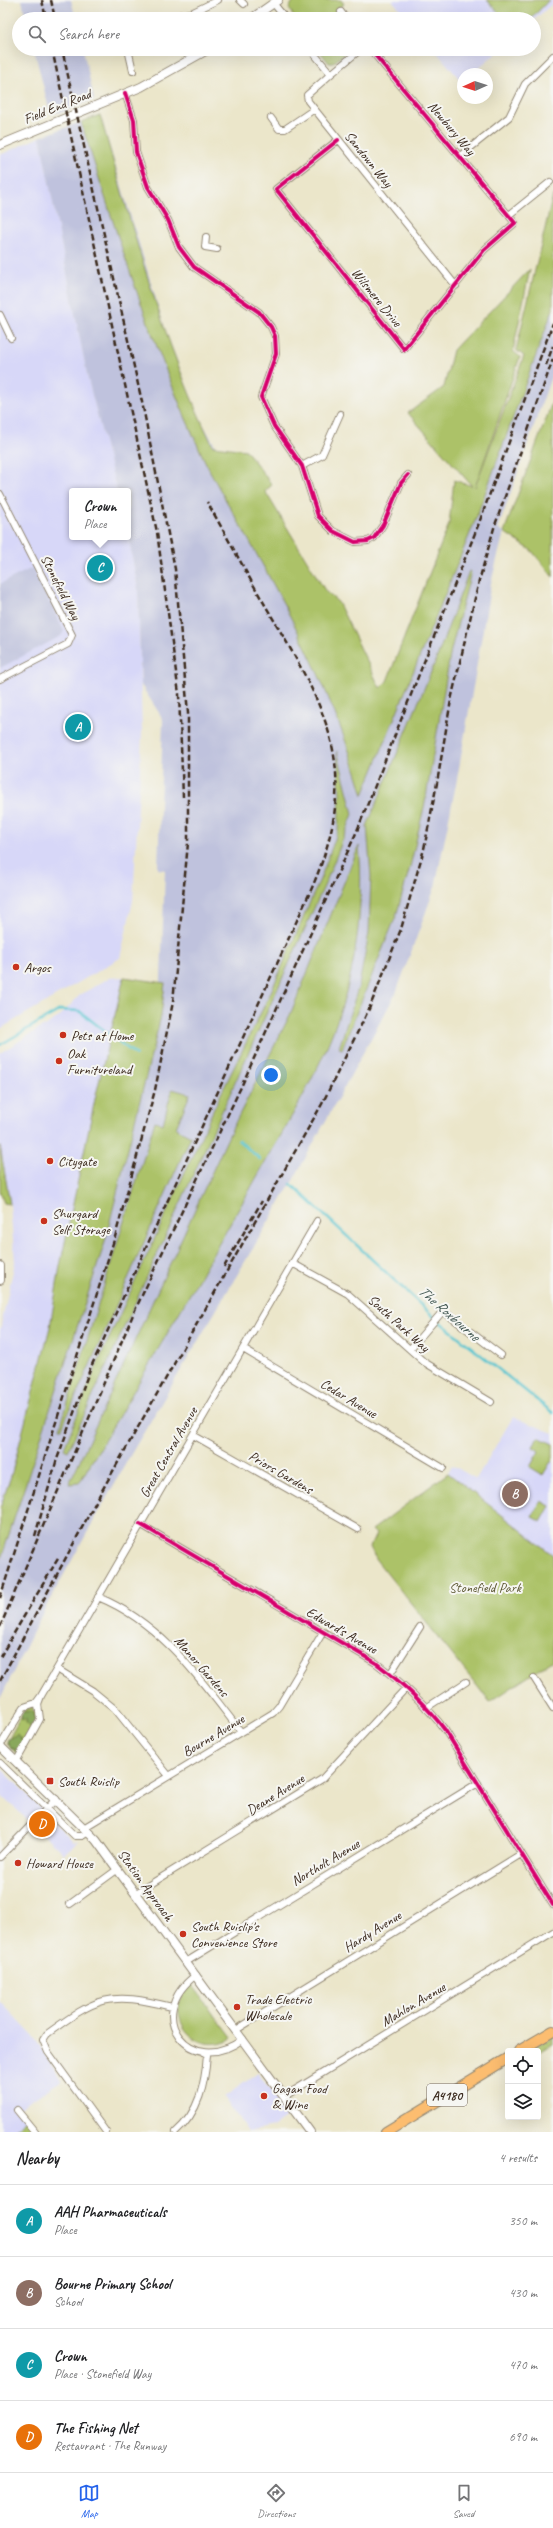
<!DOCTYPE html>
<meta charset="utf-8">
<style>
:root{--surface:#fff;--page:#f2f2f2;--text:#202124;--muted:#757577;--line:#e0e0e0;--accent:#2563eb}
body{margin:0;font-family:Caveat,sans-serif;background:var(--page);color:var(--text)}
.controls{position:absolute;right:12px;bottom:12px;display:grid;overflow:hidden;border-radius:4px;box-shadow:0 4px 16px #0002}
.controls button{width:36px;height:36px;display:grid;place-items:center;padding:0;border:0;border-bottom:1px solid var(--line);background:var(--surface);color:var(--text);font:20px sans-serif}
.compass{position:absolute;left:457px;top:68px;width:36px;height:36px;border-radius:50%;background:var(--surface);box-shadow:0 4px 16px #0002;rotate:267deg}
.you{position:absolute;left:271px;top:1075px;width:14px;height:14px;margin:-10px;border:3px solid #fff;border-radius:50%;background:#1a73e8;box-shadow:0 0 0 6px #1a73e833}
.badge{display:grid;place-items:center;width:26px;height:26px;border-radius:50%;background:var(--accent);color:#fff;font-size:13px;font-weight:700}
.pin{position:absolute;translate:-50% -50%;border:2px solid #fff;box-shadow:0 1px 4px #0006}
.popup{position:absolute;left:69px;top:488px;width:62px;height:52px;box-sizing:border-box;display:grid;place-content:center;border-radius:4px;background:var(--surface);filter:drop-shadow(0 1px 3px #0005);font-size:13px;white-space:nowrap;color:var(--muted)}
.popup b{font-size:15px;color:var(--text)}
.popup::after{content:'';position:absolute;left:50%;top:100%;margin-left:-8px;border:8px solid transparent;border-top-color:var(--surface)}
.list{margin:0;padding:0;list-style:none}
h2{display:flex;justify-content:space-between;align-items:center;height:52px;margin:0;padding:0 16px;font-size:17px}
h2 small{font-size:13px;font-weight:400;color:var(--muted)}
.list li{display:grid;grid-template-columns:26px 1fr auto;gap:12px;align-items:center;box-sizing:border-box;height:72px;padding:0 16px;border-top:1px solid var(--line)}
.list b{display:block;font-size:15px;white-space:nowrap}
.list p{margin:0;font-size:13px;white-space:nowrap;color:var(--muted)}
.list em{font-size:13px;font-style:normal;color:var(--muted)}
.icon{flex:none;width:22px;height:22px;fill:none;stroke:currentColor;stroke-width:2;stroke-linecap:round;stroke-linejoin:round}
.map{position:relative;flex:none;width:553px;height:2132px;overflow:hidden}
.search{position:absolute;background:var(--surface);box-shadow:0 4px 16px #0002;left:12px;right:12px;top:12px;height:44px;display:flex;align-items:center;gap:10px;box-sizing:border-box;padding:0 14px;border-radius:22px;color:var(--muted);font-size:15px}
.sheet{height:340px;background:var(--surface)}
nav{display:flex;justify-content:space-around;align-items:center;box-sizing:border-box;height:56px;border-top:1px solid var(--line);background:var(--surface);font-size:11px;color:var(--muted)}
nav a{display:grid;justify-items:center;gap:2px}
nav .on{color:var(--accent)}
.map>svg:first-child{display:block}
.built{fill:#d7d7f8}
.industrial{fill:#bfc2dd}
.green{fill:#acc267;stroke:#747642}
.forest{fill:#89a85c;stroke:#62693d}
.lines{fill:none;stroke-linecap:round;stroke-linejoin:round}
.stream{stroke:#59c6d1;stroke-width:2.5}
.minor-casing{stroke:#938874;stroke-width:8}
.tertiary-casing{stroke:#938874;stroke-width:10}
.primary-casing{stroke:#938874;stroke-width:12}
.minor{stroke:#fff;stroke-width:6}
.tertiary{stroke:#fff;stroke-width:8}
.primary{stroke:#fcbd6f;stroke-width:10}
.rail{stroke:#3b2a1e;stroke-width:2.5;stroke-dasharray:6 3;stroke-linecap:butt}
.cycleway-casing{stroke:#f6f6f2;stroke-width:6}
.cycleway{stroke:#d6006c;stroke-width:4}
.poi-dot{fill:#c8321e;stroke:#f6f6f2;stroke-width:1.5}
.labels{text-anchor:middle;stroke-width:4;stroke-linejoin:round;paint-order:stroke}
.shield{fill:#f6f6f2;stroke:#73675e;stroke-width:1}
.shield-label{font-size:13px;font-weight:bold;fill:#3b2a1e}
.street-label{font-size:14px;fill:#3b2a1e;stroke:#f6f6f2}
.poi-label{font-size:14px;fill:#3b2a1e;stroke:#f6f6f2;text-anchor:start}
.park-label{font-size:14px;fill:#5d5834;stroke:#f6f6f2}
.water-label{font-size:15px;font-style:italic;fill:#445954;stroke:#f6f6f2}
</style>
<div class="map">
<svg width="553" height="2132" viewBox="0 0 553 2132">
<rect width="100%" height="100%" fill="#f6f6f2"/>
<filter id="ink" filterUnits="userSpaceOnUse"><feTurbulence type="fractalNoise" baseFrequency=".025" numOctaves="2"/><feDisplacementMap in="SourceGraphic" scale="8" xChannelSelector="R" yChannelSelector="G"/><feConvolveMatrix kernelMatrix="1 2 1 2 8 2 1 2 1" color-interpolation-filters="sRGB"/></filter>
<filter id="wash" filterUnits="userSpaceOnUse"><feTurbulence type="fractalNoise" baseFrequency=".012" numOctaves="4" result="noise"/><feDisplacementMap in="SourceGraphic" scale="16" xChannelSelector="R" yChannelSelector="G"/><feGaussianBlur stdDeviation="0.9" result="paint"/><feColorMatrix in="noise" values="0 0 0 0 0 0 0 0 0 0 0 0 0 0 0 0 0 1.4 0 .05"/><feComposite in="paint" operator="in"/></filter>
<g filter="url(#wash)">
<rect width="100%" height="100%" fill="#ebe6ca"/>
<!-- built -->
<path class="built" d="M392,0H553V3L534,20L408,19Z
M434,49H501L471,74H463L462,82Z
M40,137L88,379L117,491H72V537H128V534L138,589L142,733L133,901L120,958L0,1029V155Z
M124,977L60,1266L50,1327L11,1476L0,1508V1330L15,1262L10,1204L0,1146V1053L59,1017L80,995L109,978Z
M513,1417L553,1433V1555L448,1473L452,1465L476,1479Z
M0,1767L73,1841L79,1840L64,1854L0,1794Z
M0,2001L33,2036L62,2080L18,2109L26,2120L11,2132H0Z
M258,2073L288,2116L273,2127L248,2132L224,2097Z"/>
<!-- industrial -->
<path class="industrial" d="M22,0H71L76,19H26Z
M34,49H83L94,99L63,112L50,113Z
M100,115L166,332L198,415L376,732L475,521L553,309V371L498,529L504,532L491,583L458,774L435,887L396,993L291,1184L131,1454L43,1612L0,1699V1522L160,1003L165,870L158,869L163,719L141,685L138,589L128,534V491H117L88,379L40,137Z
M32,568L64,631L61,636L0,668V584Z"/>
<!-- green -->
<path class="green" d="M294,0H341L344,4L335,11L341,19H295L289,8Z
M487,0H549L531,19H504Z
M318,49H350L333,63H329Z
M100,115C132,226 162,341 213,446L246,450L272,485L265,491L326,592L338,602L380,688L387,681L449,524L454,480L472,486L408,413L444,387L453,350L530,269L513,351L520,357L475,487L524,356L516,350L553,195V309L475,521L363,795C337,704 297,626 251,544C235,515 217,487 203,457C153,349 117,235 81,122Z
M553,400V577L532,551L504,532Z
M469,571L471,572L451,650L425,803L410,867L396,916L342,1049L339,1048L359,985L369,933L371,876L367,826L436,660Z
M337,751L353,814L326,882L68,1451L64,1449L96,1367L217,1102L270,994L321,877L338,831L340,795Z
M359,846C364,901 357,965 338,1018C317,1079 280,1135 249,1191C193,1289 137,1387 79,1483L69,1484L230,1133L290,1015Z
M124,977L165,983L161,1016L104,1245L0,1562V1508L11,1476L50,1327L60,1266L95,1099Z
M172,1089L190,1094L176,1128L191,1136L62,1428H60L155,1121L163,1124Z
M0,1146L10,1204L4,1203L0,1192Z
M538,1437L553,1444V1458L543,1475L530,1467L539,1451L533,1447Z
M448,1473L553,1555V1660L490,1702L377,1561L370,1547L376,1534L372,1530Z
M541,1501L550,1506L541,1522L532,1517Z
M35,1706L38,1710L37,1718L17,1753L6,1744L25,1709Z
M191,1983L232,2038C193,2060 160,2011 191,1983Z
M553,2036V2044L538,2053V2051H530Z
M26,2120L35,2132H11Z"/>
<!-- forest -->
<path class="forest" d="M32,1711L36,1721L32,1728L26,1723V1719L22,1720L21,1714L23,1712Z
M17,1734L24,1743L19,1752L9,1746L7,1740Z"/>
<g class="lines">
<!-- stream -->
<path class="stream" d="M0,1045L60,1010L79,1011L136,1055
M238,1140L260,1159
M291,1184L435,1318L553,1413"/>
</g>
</g>
<g filter="url(#ink)">
<g class="lines">
<defs>
<path id="minor" d="M240,0L244,4
M274,4L286,19
M341,12L346,19
M191,13L218,0
M156,19L191,13L194,19
M128,49L133,71
M310,49L331,74L307,95L308,101L456,286
M331,74L361,49
M125,93L134,120L136,152L148,187L168,220L179,247L194,267L259,312L271,327L275,336L276,354L261,397L274,426L302,466L318,516L333,531L355,542L368,541L374,538L383,525L401,483L408,475
M271,118L279,129H285L313,110
M338,140L276,189L404,349L484,250L515,223L370,49
M460,156L509,117L525,84L553,56
M509,215L550,182
M206,237L205,247L217,249
M0,315L11,338
M302,466L322,455L340,414
M0,494L72,635L68,644L0,679
M292,1263L348,1294L424,1362L491,1402
M243,1349L443,1468
M410,1349L443,1311L501,1355
M193,1435L358,1529
M140,1524L376,1663C401,1682 426,1705 445,1730L553,1905
M98,1597C162,1623 200,1679 241,1732
M57,1669L93,1691L115,1709L169,1776
M390,1674L420,1627
M534,1678L553,1708
M41,1696L317,1221
M426,1708L466,1682
M0,1746L24,1707L36,1703L41,1696L38,1704L40,1719L16,1762
M0,1763L75,1836H82L89,1832
M85,1827L273,1713L279,1706L323,1632
M0,1857L56,1799
M136,1893L322,1779L405,1689
M70,1904L118,1869
M186,1962L478,1783
M196,1975C141,2016 191,2078 243,2039
M236,2030L521,1854
M285,2096L553,1932
M17,2110L35,2132
M106,2132L48,2052L43,2040L47,2034C98,1997 108,1991 172,2007
M176,2132C199,2112 205,2084 207,2055L204,2052"/>
<path id="tertiary" d="M251,19L278,0
M0,145L141,87L209,49
M0,1266V1280
M0,1746L96,1840L310,2132"/>
<path id="primary" d="M519,2051L553,2031
M386,2132L508,2058"/>
</defs>
<!-- minor casing -->
<use href="#minor" class="minor-casing"/>
<!-- tertiary casing -->
<use href="#tertiary" class="tertiary-casing"/>
<!-- primary casing -->
<use href="#primary" class="primary-casing"/>
<!-- minor -->
<use href="#minor" class="minor"/>
<!-- tertiary -->
<use href="#tertiary" class="tertiary"/>
<!-- primary -->
<use href="#primary" class="primary"/>
<!-- rail -->
<path class="rail" d="M42,0L46,19
M51,0L55,19
M52,49L157,532L179,694L183,797
M546,365L553,346
M224,1267L262,1201
M35,1536L56,1462L90,1369L311,890C364,768 327,711 265,605C245,571 227,536 207,502
M0,1598L115,1237L155,1090L173,1002L188,843V713L175,569L142,402L62,49
M0,1627L135,1310L241,1087L357,831L479,523L553,323
M0,1657L59,1557
M0,1681L100,1494L322,1104L369,1009L401,929L424,849L437,783L451,700L479,581L494,528L553,359"/>
<defs>
<path id="cycleway" d="M125,93L134,120L136,152L148,187L168,220L179,247L194,267L259,312L271,327L275,336L276,354L261,397L274,426L302,466L318,516L333,531L355,542L368,541L374,538L383,525L401,483L408,475
M338,140L276,189L404,349L484,250L515,223L370,49
M140,1524L376,1663C401,1682 426,1705 445,1730L553,1905"/>
</defs>
<!-- cycleway casing -->
<use href="#cycleway" class="cycleway-casing"/>
<!-- cycleway -->
<use href="#cycleway" class="cycleway"/>
</g>
</g>
<!-- markers -->
<g class="poi-dot">
<circle cx="16" cy="967" r="4"/>
<circle cx="63" cy="1035" r="4"/>
<circle cx="59" cy="1061" r="4"/>
<circle cx="50" cy="1161" r="4"/>
<circle cx="44" cy="1221" r="4"/>
<rect x="46" y="1777" width="8" height="8" rx="2"/>
<circle cx="18" cy="1863" r="4"/>
<circle cx="183" cy="1934" r="4"/>
<circle cx="237" cy="2007" r="4"/>
<circle cx="264" cy="2096" r="4"/>
</g>
<g class="labels">
<!-- shield labels -->
<rect class="shield" x="427" y="2084" width="40" height="22" rx="3"/>
<g class="shield-label">
<text x="447" y="2100">A4180</text>
</g>
<!-- street labels -->
<g class="street-label">
<text transform="translate(57 106) rotate(-22)" y="5">Field End Road</text>
<text transform="translate(452 128) rotate(50)" y="5">Newbury Way</text>
<text transform="translate(369 159) rotate(51)" y="5">Sandown Way</text>
<text transform="translate(377 297) rotate(51)" y="5">Wilsmere Drive</text>
<text transform="translate(61 587) rotate(63)" y="5">Stonefield Way</text>
<text transform="translate(399 1323) rotate(42)" y="5">South Park Way</text>
<text transform="translate(349 1398) rotate(31)" y="5">Cedar Avenue</text>
<text transform="translate(168 1452) rotate(-60)" y="5">Great Central Avenue</text>
<text transform="translate(281 1472) rotate(30)" y="5">Priors Gardens</text>
<text transform="translate(342 1630) rotate(30)" y="5">Edward's Avenue</text>
<text transform="translate(202 1666) rotate(49)" y="5">Manor Gardens</text>
<text transform="translate(213 1735) rotate(-31)" y="5">Bourne Avenue</text>
<text transform="translate(275 1794) rotate(-32)" y="5">Deane Avenue</text>
<text transform="translate(325 1862) rotate(-31)" y="5">Northolt Avenue</text>
<text transform="translate(146 1885) rotate(54)" y="5">Station Approach</text>
<text transform="translate(372 1931) rotate(-32)" y="5">Hardy Avenue</text>
<text transform="translate(413 2004) rotate(-31)" y="5">Mahlon Avenue</text>
</g>
<!-- poi labels -->
<g class="poi-label">
<text x="24" y="972">Argos</text>
<text x="71" y="1040">Pets at Home</text>
<text x="67" y="1058">Oak<tspan x="67" dy="16">Furnitureland</tspan></text>
<text x="58" y="1166">Citygate</text>
<text x="52" y="1218">Shurgard<tspan x="52" dy="16">Self Storage</tspan></text>
<text x="58" y="1786">South Ruislip</text>
<text x="26" y="1868">Howard House</text>
<text x="191" y="1931">South Ruislip's<tspan x="191" dy="16">Convenience Store</tspan></text>
<text x="245" y="2004">Trade Electric<tspan x="245" dy="16">Wholesale</tspan></text>
<text x="272" y="2093">Gagan Food<tspan x="272" dy="16">&amp; Wine</tspan></text>
</g>
<!-- park labels -->
<g class="park-label">
<text x="485" y="1592">Stonefield Park</text>
</g>
<!-- water labels -->
<g class="water-label">
<text transform="translate(449 1313) rotate(41)" y="5">The Roxbourne</text>
</g>
</g>
</svg>
<div class="controls">
<button><svg class="icon" aria-label="locate" viewBox="0 0 24 24"><circle cx="12" cy="12" r="6"/><path d="M12 2v4M12 18v4M2 12h4M18 12h4"/></svg></button>
<button><svg class="icon" aria-label="layers" viewBox="0 0 24 24"><path d="M12 4l9 5-9 5-9-5zM3 14l9 5 9-5"/></svg></button>
</div>
<svg class="compass" viewBox="-18 -18 36 36"><path d="M0-13l5 13h-10z" fill="#e53935"/><path d="M0 13l5-13h-10z" fill="#757577"/></svg>
<div class="you"></div>
<div class="pin badge" style="left:78px;top:727px;background:#0f9aa8">A</div>
<div class="pin badge" style="left:515px;top:1494px;background:#8d6e63">B</div>
<div class="pin badge" style="left:100px;top:568px;background:#0f9aa8">C</div>
<div class="popup"><b>Crown</b>Place</div>
<div class="pin badge" style="left:42px;top:1824px;background:#e8710a">D</div>
<div class="search"><svg class="icon" aria-label="search" viewBox="0 0 24 24"><circle cx="10" cy="10" r="6"/><path d="M15 15l6 6"/></svg>Search here</div>
</div>
<section class="sheet">
<h2>Nearby<small>4 results</small></h2>
<ul class="list">
<li><span class="badge" style="background:#0f9aa8">A</span><div><b>AAH Pharmaceuticals</b><p>Place</p></div><em>350 m</em></li>
<li><span class="badge" style="background:#8d6e63">B</span><div><b>Bourne Primary School</b><p>School</p></div><em>430 m</em></li>
<li><span class="badge" style="background:#0f9aa8">C</span><div><b>Crown</b><p>Place · Stonefield Way</p></div><em>470 m</em></li>
<li><span class="badge" style="background:#e8710a">D</span><div><b>The Fishing Net</b><p>Restaurant · The Runway</p></div><em>690 m</em></li>
</ul>
</section>
<nav>
<a class="on"><svg class="icon" aria-label="map" viewBox="0 0 24 24"><path d="M3 6l6-2 6 2 6-2v14l-6 2-6-2-6 2zM9 4v14M15 6v14"/></svg>Map</a>
<a><svg class="icon" aria-label="directions" viewBox="0 0 24 24"><path d="M12 3l9 9-9 9-9-9zM9 14v-3h6M13 9l2 2-2 2"/></svg>Directions</a>
<a><svg class="icon" aria-label="saved" viewBox="0 0 24 24"><path d="M7 4h10v16l-5-4-5 4z"/></svg>Saved</a>
</nav>
